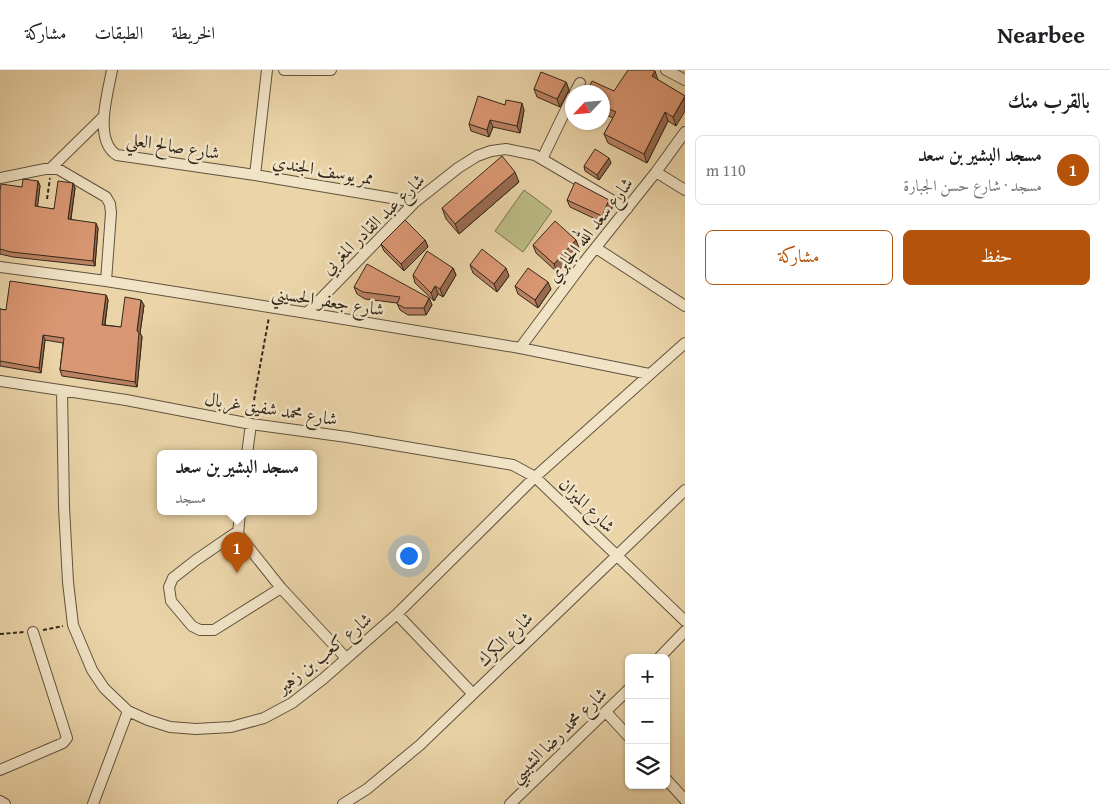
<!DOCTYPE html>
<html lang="ar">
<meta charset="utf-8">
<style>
:root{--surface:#fff;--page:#f6f6f6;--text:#202124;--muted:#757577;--line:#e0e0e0;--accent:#b45309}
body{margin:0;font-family:"Gentium Book Plus",Amiri,serif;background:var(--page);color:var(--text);direction:rtl}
.controls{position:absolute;right:15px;bottom:15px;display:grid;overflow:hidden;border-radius:8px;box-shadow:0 1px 4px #0004}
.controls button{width:45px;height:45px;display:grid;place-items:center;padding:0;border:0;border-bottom:1px solid var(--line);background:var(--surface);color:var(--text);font:25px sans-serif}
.compass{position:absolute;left:565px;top:15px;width:45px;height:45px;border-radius:50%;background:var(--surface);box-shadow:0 1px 4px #0004;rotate:244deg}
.you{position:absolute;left:408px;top:485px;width:18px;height:18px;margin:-12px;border:4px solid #fff;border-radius:50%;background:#1a73e8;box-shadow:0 0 0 8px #1a73e833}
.badge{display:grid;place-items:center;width:32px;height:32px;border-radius:50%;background:var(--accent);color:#fff;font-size:16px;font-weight:700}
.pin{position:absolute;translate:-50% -41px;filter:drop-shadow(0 1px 2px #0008)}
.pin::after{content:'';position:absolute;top:26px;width:18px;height:15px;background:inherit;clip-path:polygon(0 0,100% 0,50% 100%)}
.popup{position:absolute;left:157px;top:380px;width:160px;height:65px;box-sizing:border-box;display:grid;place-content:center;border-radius:8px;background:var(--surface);filter:drop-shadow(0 1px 4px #0005);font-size:16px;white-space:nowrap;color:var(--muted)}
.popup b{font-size:19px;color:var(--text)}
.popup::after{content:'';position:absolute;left:50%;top:100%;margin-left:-10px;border:10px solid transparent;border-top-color:var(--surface)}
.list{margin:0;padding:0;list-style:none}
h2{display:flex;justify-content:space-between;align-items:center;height:65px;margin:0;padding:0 20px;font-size:21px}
h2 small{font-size:16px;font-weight:400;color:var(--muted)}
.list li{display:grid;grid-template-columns:32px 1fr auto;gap:15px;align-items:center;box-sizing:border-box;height:70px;margin:0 10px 10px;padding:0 10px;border:1px solid var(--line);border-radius:8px}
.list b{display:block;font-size:19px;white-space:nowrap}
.list p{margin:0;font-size:16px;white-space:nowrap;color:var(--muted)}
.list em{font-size:16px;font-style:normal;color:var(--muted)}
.actions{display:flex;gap:10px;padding:15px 20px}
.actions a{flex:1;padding:11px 0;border:1px solid var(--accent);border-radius:8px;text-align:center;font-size:18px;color:var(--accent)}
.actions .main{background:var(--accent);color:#fff}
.icon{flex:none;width:28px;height:28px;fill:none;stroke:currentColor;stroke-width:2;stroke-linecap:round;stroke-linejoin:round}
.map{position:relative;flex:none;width:685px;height:734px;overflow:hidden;direction:ltr}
header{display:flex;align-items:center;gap:30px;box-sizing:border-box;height:70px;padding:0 25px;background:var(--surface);border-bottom:1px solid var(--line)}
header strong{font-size:24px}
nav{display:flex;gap:28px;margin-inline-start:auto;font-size:18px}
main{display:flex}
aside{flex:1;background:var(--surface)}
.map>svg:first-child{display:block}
.green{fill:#bbbc84;stroke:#767250}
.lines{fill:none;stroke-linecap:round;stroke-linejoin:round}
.minor-casing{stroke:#60533e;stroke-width:12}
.path{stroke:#32281b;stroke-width:2;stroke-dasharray:4 2.5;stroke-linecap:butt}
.minor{stroke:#f1e3c6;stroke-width:10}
.wall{fill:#bb8263;stroke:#32281b}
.shaded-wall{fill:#996a50;stroke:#32281b}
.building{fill:#da9773;stroke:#32281b}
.labels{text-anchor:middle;stroke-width:5;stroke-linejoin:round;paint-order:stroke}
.street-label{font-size:18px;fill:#32281b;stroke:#f1e3c6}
</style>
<header>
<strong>Nearbee</strong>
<nav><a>الخريطة</a><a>الطبقات</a><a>مشاركة</a></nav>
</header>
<main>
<aside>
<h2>بالقرب منك<small></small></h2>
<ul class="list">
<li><span class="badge">1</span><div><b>مسجد البشير بن سعد</b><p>مسجد · شارع حسن الجبارة</p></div><em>110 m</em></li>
</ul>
<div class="actions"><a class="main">حفظ</a><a>مشاركة</a></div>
</aside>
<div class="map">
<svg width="685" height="734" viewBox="0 0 685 734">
<rect width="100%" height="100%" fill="#ead4a8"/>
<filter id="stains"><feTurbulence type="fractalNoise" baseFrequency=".004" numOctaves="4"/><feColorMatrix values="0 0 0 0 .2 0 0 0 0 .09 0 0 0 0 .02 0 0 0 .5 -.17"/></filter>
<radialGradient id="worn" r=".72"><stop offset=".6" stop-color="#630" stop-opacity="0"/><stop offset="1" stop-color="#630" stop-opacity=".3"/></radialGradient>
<!-- green -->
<path class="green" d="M524,120L552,141L523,182L495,161Z"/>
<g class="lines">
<defs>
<path id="minor" d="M112,0C108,23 93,70 117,85L255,105L415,132
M284,0H331
M666,0L685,10
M575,22L580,13
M542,89L572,27
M51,98L104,46
M656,102L685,120
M255,105L267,0
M0,108L45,99H58L106,127L110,134L111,143L106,211
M596,178L685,236
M0,197L106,211L307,243L520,278L649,304
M307,243L415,132L458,98L477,86L491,81L506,79L535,85L627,139
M520,278L585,191L656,102L685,62
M0,311L126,330L251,354L347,367L513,395L535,407L685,551
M62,321L64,437L68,512L73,555L92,600L104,618L128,641L148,650L170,657L196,659L231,657L264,648L292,633L323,609L397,544L535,407L685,273
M247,384L251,354
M240,442L238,464L281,518L346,588
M237,462L196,490L173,508L169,517L171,531L192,556L200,560H214L281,518
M397,544L472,623
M659,588L685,561
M606,642L629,667
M0,700L63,673L67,668L33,562
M666,709L685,730
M0,731L5,734
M93,734L128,641
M343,734L367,719L420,675L685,420
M510,734L629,619"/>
</defs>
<!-- minor casing -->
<use href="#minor" class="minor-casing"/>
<!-- path -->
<path class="path" d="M47,129L50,108
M252,343L256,318L269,247
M43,560L63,556
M0,564L24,562"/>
<!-- minor -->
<use href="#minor" class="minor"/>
</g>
<!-- wall -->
<path class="wall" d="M658,10L685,26L676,56L668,51L647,93L608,73L604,64L613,48L602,43V22L614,21Z
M566,12L569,20L560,37L537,27L534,19Z
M505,35L524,40L520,63L493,57L489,67L471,61L469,54Z
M611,93L599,110L585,101L584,96Z
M38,111L40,116L37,137L54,139L73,113L75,118L71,149L98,158L95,196L13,187L0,184V121L22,117Z
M519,112L459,164L446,149L442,138Z
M567,130L612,138L604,153L570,137Z
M425,170L428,177L404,201L384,181L381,174Z
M533,175L579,178L557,202L536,183Z
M470,195L509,206L497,222L473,203Z
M453,198L456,205L443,227L438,224L434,231L415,213L413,205Z
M515,216L551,219L538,238L518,224Z
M354,217L429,228L432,235L426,245H408L400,240L397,233L365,229L357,224Z
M106,225L108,230L105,255L121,257L144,235L140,263L142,267L137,317L62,306L60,300L63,273L45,270L41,303L0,296V239L6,240Z"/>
<!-- shaded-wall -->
<path class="shaded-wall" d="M655,1L658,10L652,6Z
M566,12L569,20L560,37L557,29Z
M685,27V41L676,56L673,47Z
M522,33L524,40L520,63L517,56Z
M665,42L668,51L647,93L644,84Z
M490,50L493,57L489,67L487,60Z
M609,88L611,93L599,110L597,105Z
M515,102L519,112L459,164L455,154Z
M38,111L40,116L37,142L35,136Z
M73,113L75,118L70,154L68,149Z
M609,130L612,138L604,153L602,146Z
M96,153L98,158L95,196L93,191Z
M425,170L428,177L404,201L401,194Z
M576,170L579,178L557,202L554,194Z
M453,198L456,205L443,227L440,219Z
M506,198L509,206L497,222L494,214Z
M548,212L551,219L538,238L535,230Z
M435,216L438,224L434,231L431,223Z
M106,225L108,230L104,260L102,255Z
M429,228L432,235L426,245L424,238Z
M141,230L144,235L140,263L142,267L137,317L135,312L137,261Z
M43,265L45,270L41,303L39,298Z"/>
<!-- building -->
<path class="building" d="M628,0H653L655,1L652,6L685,26L673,47L665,42L644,84L604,64L616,42L602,36V22H587L592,11L614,21Z
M541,2L566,12L557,29L534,19Z
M478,26L505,35L506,30L522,33L517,56L490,50L487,60L469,54Z
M595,79L609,88L597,105L584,96Z
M502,86L515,102L455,154L442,138Z
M23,109L38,111L35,136L54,139L58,111L73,113L68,149L96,153L93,191L11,182L0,179V121L1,114L22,117Z
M575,112L609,130L602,146L567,130Z
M405,150L425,170L401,194L381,174Z
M555,151L576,170L554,194L533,175Z
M482,179L506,198L494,214L470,195Z
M427,181L453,198L440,219L435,216L431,223L413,205Z
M367,194L429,228L424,238H405L397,234L400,227L363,222L354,217Z
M528,198L548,212L535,230L515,216Z
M10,211L106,225L102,255L121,257L125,227L141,230L137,261L139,262L135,312L60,300L64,268L43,265L39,298L0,291V239L6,240Z"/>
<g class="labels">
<!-- street labels -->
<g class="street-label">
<text transform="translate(173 76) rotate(9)" y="6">شارع صالح العلي</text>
<text transform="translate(323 100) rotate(10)" y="6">ممر يوسف الجندي</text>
<text transform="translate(373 154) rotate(-44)" y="6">شارع عبد القادر المغربي</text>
<text transform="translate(590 160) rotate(-52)" y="6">شارع سعد الله الجابري</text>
<text transform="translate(328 231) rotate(9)" y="6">شارع جعفر الحسيني</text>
<text transform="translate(271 339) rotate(9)" y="6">شارع محمد شفيق غربال</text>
<text transform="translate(587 435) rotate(44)" y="6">شارع الميزان</text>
<text transform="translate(505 569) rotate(-44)" y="6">شارع الكرك</text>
<text transform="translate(324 583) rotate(-39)" y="6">شارع كعب بن زهير</text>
<text transform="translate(558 665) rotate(-44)" y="6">شارع محمد رضا الشبيبي</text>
</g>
</g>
<rect width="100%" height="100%" filter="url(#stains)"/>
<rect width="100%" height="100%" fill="url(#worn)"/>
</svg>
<div class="controls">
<button>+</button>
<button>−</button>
<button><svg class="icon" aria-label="layers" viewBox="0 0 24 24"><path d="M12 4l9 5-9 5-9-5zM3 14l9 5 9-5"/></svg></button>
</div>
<svg class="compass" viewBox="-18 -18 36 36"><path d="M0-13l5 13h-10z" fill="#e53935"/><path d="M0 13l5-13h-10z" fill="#757577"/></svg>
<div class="you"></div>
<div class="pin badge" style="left:237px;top:503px">1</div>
<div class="popup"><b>مسجد البشير بن سعد</b>مسجد</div>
</div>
</main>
